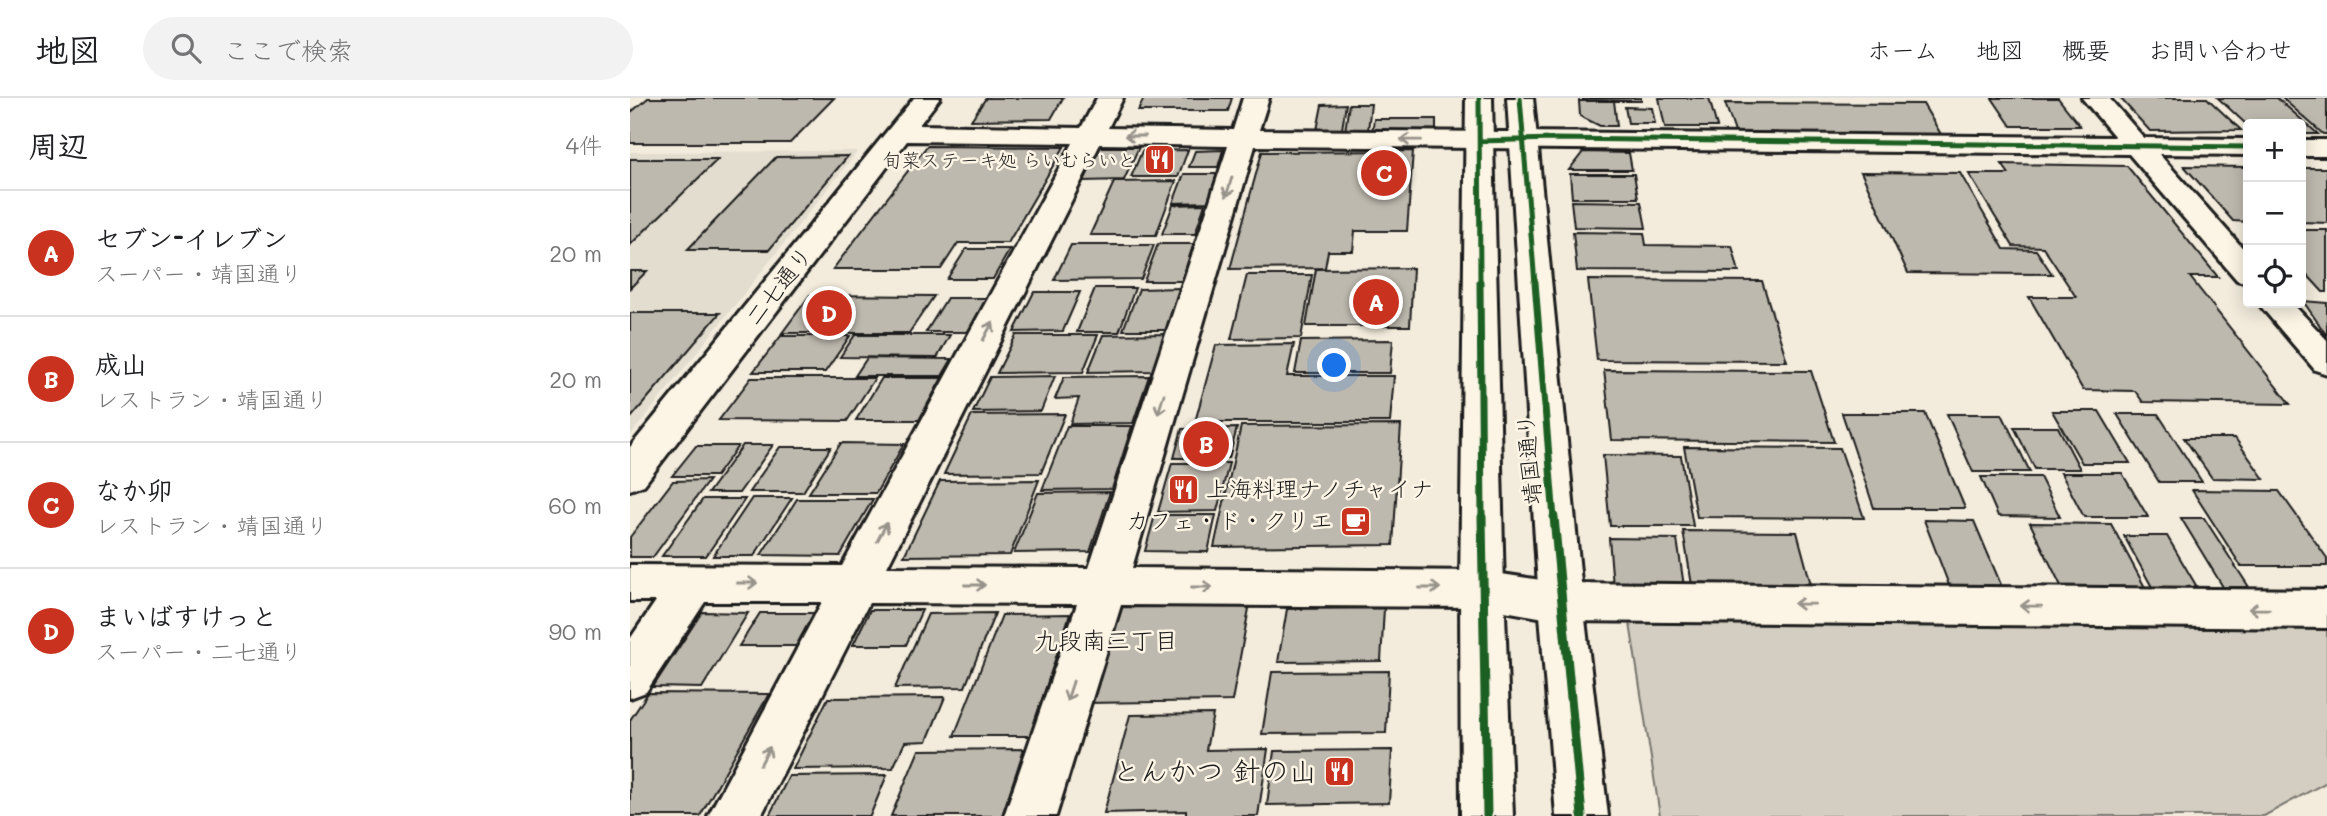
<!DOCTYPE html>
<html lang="ja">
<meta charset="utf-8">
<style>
:root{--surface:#fff;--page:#f2f2f2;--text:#202124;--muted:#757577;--line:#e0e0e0;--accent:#c8321e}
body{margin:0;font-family:Mali,"Klee One",sans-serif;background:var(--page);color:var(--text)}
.controls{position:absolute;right:21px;top:21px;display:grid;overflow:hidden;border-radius:7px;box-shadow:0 4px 18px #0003}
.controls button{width:63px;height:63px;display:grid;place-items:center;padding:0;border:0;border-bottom:2px solid var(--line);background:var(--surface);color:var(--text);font:35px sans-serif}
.you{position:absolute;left:705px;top:268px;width:24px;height:24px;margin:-18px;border:5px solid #fff;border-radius:50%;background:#1a73e8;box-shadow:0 0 0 10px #1a73e833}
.badge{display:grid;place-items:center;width:46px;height:46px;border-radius:50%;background:var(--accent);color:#fff;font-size:23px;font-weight:700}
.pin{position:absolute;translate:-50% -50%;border:4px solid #fff;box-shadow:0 2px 7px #0006}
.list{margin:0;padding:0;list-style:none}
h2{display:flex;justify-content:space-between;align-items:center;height:91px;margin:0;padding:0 28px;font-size:30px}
h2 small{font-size:23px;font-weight:400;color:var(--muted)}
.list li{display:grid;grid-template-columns:46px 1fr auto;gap:21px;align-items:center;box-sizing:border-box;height:126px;padding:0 28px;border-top:2px solid var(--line)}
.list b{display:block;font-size:26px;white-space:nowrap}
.list p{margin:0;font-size:23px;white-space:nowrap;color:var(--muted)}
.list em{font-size:23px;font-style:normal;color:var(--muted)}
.icon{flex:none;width:38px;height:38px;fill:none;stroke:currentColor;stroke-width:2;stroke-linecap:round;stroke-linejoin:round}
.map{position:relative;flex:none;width:1697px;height:718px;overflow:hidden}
header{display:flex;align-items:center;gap:42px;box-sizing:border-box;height:98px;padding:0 35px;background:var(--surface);border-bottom:2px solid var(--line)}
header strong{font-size:33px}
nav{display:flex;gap:38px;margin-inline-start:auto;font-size:24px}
.search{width:490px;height:63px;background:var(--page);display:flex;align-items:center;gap:18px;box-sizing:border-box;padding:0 24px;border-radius:38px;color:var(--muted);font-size:26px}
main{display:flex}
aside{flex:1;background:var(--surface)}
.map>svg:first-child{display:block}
.built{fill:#e3ddcf}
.green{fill:#d3cec1;stroke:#78756e;stroke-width:2}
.building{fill:#beb9ae;stroke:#1c1c1c;stroke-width:2}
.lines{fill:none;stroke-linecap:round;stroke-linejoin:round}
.minor-casing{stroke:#1c1c1c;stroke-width:6}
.major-casing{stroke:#1c1c1c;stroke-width:6}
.minor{fill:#fcf5e5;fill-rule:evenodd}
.major{fill:#fcf5e5;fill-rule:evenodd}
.cycleway-far2-casing{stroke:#fcf5e5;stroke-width:9}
.cycleway-far1-casing{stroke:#fcf5e5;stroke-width:11}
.cycleway-casing{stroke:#fcf5e5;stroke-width:13}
.cycleway-far2{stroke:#1b5e20;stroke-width:5}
.cycleway-far1{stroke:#1b5e20;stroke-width:7}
.cycleway{stroke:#1b5e20;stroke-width:9}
.oneway{stroke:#97938b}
.labels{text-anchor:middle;stroke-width:5;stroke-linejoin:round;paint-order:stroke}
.far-poi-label{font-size:19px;fill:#1c1c1c;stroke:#fcf5e5;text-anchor:end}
.street-label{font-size:23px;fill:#1c1c1c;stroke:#fcf5e5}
.poi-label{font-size:23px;fill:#1c1c1c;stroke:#fcf5e5;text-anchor:start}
.neighbourhood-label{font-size:24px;fill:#1c1c1c;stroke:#fcf5e5}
.near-poi-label{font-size:28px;fill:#1c1c1c;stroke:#fcf5e5;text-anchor:end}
</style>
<header>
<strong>地図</strong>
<div class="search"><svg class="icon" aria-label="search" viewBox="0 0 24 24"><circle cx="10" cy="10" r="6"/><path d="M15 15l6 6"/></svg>ここで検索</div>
<nav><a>ホーム</a><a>地図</a><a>概要</a><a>お問い合わせ</a></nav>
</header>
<main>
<aside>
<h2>周辺<small>4件</small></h2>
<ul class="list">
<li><span class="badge">A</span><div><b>セブン-イレブン</b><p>スーパー · 靖国通り</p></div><em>20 m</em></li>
<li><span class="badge">B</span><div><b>成山</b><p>レストラン · 靖国通り</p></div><em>20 m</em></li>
<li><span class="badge">C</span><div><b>なか卯</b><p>レストラン · 靖国通り</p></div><em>60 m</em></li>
<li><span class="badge">D</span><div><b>まいばすけっと</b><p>スーパー · 二七通り</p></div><em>90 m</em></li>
</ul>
</aside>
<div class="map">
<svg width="1697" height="718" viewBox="0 0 1697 718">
<rect width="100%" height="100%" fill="#f3ecdd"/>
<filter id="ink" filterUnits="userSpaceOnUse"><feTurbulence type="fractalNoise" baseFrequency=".0143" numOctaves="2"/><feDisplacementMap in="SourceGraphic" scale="14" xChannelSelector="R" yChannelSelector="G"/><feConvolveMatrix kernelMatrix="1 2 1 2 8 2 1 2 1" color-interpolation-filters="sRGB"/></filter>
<g filter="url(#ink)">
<!-- built -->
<path class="built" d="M228,53L0,338V54Z"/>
<!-- green -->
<path class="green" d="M999,519L1697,525V684L1634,718H1030Z"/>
<!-- building -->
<path class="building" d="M18,0H204L160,45H0V15Z
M356,0H433L421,21L341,22Z
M514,0H602L598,13H508Z
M953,0H1011V3L953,2Z
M1029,0H1079L1087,29H1035Z
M1362,0H1428L1450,28H1381Z
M1490,0H1577L1611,32L1520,33Z
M1588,0H1647L1688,36H1671V26H1618V28Z
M1652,0H1697V36H1693Z
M949,3H984L987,28H970L950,18Z
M1095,5L1293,6L1312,38L1106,37Z
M716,6L712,31L687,32L692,7Z
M719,6H741L738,32L715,33Z
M995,9L1022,10L1025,25H998Z
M744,21H806V34L742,35Z
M297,48L434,49L378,145H328L311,171H203Z
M470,49H509L494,82L454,83Z
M558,52L548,79H501L512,53Z
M593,52L588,69H559L565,53Z
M783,53L777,133H725L723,153H698L695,170L600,171L632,54Z
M953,54L999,55L1002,72H939Z
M218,58L139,152H57L146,59Z
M0,61H88L0,147Z
M1372,66L1497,68L1588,179H1560L1660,306L1513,304L1505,293L1453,292L1399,199H1446L1413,149L1383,148L1339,76H1379Z
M1554,68L1618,69V124L1603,123Z
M1671,70H1697V125L1671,124Z
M1231,74L1330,75L1374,151L1406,152L1422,176L1278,175Z
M554,76H587L578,104L543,105Z
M940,76H1004L1008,100H942Z
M546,83L526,137H460L484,84Z
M941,103L1011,104L1016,130L944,129Z
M575,106L565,136H532L543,107Z
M1671,132H1697V194H1693L1671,170Z
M943,134L1014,135L1016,147L1102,148L1109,174L947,173Z
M528,146H564L552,183H514Z
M441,147H524L511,181L424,182Z
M336,151H380L363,181H317Z
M783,170L780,228H676L686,171Z
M0,173H17L0,190Z
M617,177H682L671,240L601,241Z
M958,182L1132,183L1157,263L967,262Z
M465,190H505L489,234H447Z
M550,190L536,232H493L509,191Z
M404,194H450L433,233L384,234Z
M180,197L304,198L279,235H152Z
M317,200H359L340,234H296Z
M1673,203L1697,205V238Z
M0,215H90L0,321Z
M539,236L527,273L458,274L473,237Z
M225,237H320L307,260L210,259Z
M386,237H468L453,274L367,275Z
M151,238H220L195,274H123Z
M763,242L760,275H665L671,243Z
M664,246L657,278H764L760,324H565L586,247Z
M237,260L322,261L312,278H225Z
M974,272L1181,273L1204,344L982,342Z
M425,278L411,313L343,314L360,279Z
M519,278L503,325L440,326L449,300L425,301L434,279Z
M121,280H245L217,323L89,322Z
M252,280H312L289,322H226Z
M1422,313H1469L1500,365H1452Z
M1212,315H1295L1335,410H1244Z
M435,316L411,375L314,376L342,317Z
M1317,316H1372L1400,374H1343Z
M1487,316H1528L1572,384H1529Z
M771,327L763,447L584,449L611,328Z
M437,328H502L482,391L412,392Z
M1384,329H1428L1450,371H1405Z
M607,330L599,360H544L552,331Z
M1554,340H1605L1634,381L1582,380Z
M211,345L274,346L246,395H179Z
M113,347H143L109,395H78Z
M66,348H108L86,378H42Z
M150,349H201L173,394H119Z
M1054,349L1210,350L1234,420L1067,419Z
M973,357L1051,358L1063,428H980Z
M542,365H599L587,413L528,414Z
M1431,375H1492L1518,419H1454Z
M1351,379H1410L1430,419L1368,418Z
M79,382L23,459H0V439L43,383Z
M409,382L380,457L274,458L310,383Z
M1562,392L1649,393L1697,460V468H1611Z
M480,394L460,454L384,455L408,395Z
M122,400H162L124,458H83Z
M73,401H115L76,458H32Z
M167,401H243L210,458L131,457Z
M525,417H586L578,454L515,453Z
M1551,420H1574L1619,489H1593Z
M1294,422L1344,423L1375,496L1322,495Z
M1400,425L1481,426L1518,495L1434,494Z
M1053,433L1167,434L1183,494L1063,493Z
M1494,438H1537L1567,489H1522Z
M979,440L1047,441L1054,488H983Z
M620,505L602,603L454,605L484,507Z
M754,510L751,563L648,564L657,511Z
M240,512H292L276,547H223Z
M72,514L118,515L72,590L23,589Z
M130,515H184L166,548H109Z
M365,515L335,589L265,590L298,516Z
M440,516L400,638H324L372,517Z
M759,573L756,635L632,636L642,574Z
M18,595L139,596L70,718H0V622Z
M315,599L297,643L275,644L263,670L163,671L198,600Z
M583,616L576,652L638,651L628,718H556V713L474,715L500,617Z
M394,651L372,718H261L289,652Z
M762,652L759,705L637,707L644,653Z
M257,677L240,718H139L159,678Z"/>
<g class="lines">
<defs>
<path id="minor" d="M284,0H310L289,27L451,30L467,0H493L478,30L603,32L613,0H639L629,32L1485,39L1452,0H1479L1514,40L1618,41V57L1529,56L1618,156V185L1607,182L1499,56L625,48L502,470L852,473L931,485L1697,492V530L931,523L852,509L491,507L426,718H374L447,506L239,505L131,718H78L192,504H75L16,594L0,600V541L26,503H0V467L212,468L443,45L277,43L14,387L0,392V349ZM470,46L598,48L459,470L257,469Z
M1671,42H1697V58H1671Z
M1628,205H1662L1697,242V276L1685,272Z"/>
<path id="major" d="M836,0H862L874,491L883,718H831L830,491Z
M877,0H903L953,504L978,718H926L909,504Z"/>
</defs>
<!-- minor casing -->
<use href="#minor" class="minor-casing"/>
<!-- major casing -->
<use href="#major" class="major-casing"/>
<!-- minor -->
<use href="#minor" class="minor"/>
<!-- major -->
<use href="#major" class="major"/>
<defs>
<path id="cycleway-far2" d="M849,0L850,186
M890,0L905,186
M850,43L924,41L1618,49"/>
<path id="cycleway-far1" d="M850,184L852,421
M905,184L924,421"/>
<path id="cycleway" d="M852,419L857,718
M924,419L952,718"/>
</defs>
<!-- cycleway-far2 casing -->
<use href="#cycleway-far2" class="cycleway-far2-casing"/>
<!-- cycleway-far1 casing -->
<use href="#cycleway-far1" class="cycleway-far1-casing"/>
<!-- cycleway casing -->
<use href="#cycleway" class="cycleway-casing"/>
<!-- cycleway-far2 -->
<use href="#cycleway-far2" class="cycleway-far2"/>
<!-- cycleway-far1 -->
<use href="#cycleway-far1" class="cycleway-far1"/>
<!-- cycleway -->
<use href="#cycleway" class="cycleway"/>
</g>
<!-- one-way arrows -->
<defs><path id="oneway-shaft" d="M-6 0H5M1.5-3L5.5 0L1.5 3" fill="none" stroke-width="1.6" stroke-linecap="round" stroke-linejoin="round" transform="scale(1.75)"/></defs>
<g class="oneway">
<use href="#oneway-shaft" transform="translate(505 38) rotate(-180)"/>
<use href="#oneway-shaft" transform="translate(781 42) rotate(-179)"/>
<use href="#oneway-shaft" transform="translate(599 89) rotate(107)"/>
<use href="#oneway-shaft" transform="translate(358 233) rotate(-62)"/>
<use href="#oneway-shaft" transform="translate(531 306) rotate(107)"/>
<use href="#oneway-shaft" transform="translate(252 434) rotate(-62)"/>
<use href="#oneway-shaft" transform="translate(117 485)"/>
<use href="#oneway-shaft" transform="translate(345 487)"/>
<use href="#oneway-shaft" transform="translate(572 489)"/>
<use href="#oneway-shaft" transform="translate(800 490)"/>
<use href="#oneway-shaft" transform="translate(1174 506) rotate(-179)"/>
<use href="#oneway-shaft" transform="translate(1401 508) rotate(-179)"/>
<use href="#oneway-shaft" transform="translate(1629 511) rotate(-179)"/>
<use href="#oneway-shaft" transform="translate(440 593) rotate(108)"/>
<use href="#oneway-shaft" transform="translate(135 658) rotate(-62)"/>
</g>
</g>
<!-- icons -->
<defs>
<symbol id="restaurant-square" viewBox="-11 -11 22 22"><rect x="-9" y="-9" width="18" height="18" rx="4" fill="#c8321e" stroke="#fcf5e5"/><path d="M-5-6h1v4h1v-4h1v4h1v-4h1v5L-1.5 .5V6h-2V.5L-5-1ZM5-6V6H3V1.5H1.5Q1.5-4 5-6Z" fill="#fff"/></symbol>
<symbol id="cafe-square" viewBox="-11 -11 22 22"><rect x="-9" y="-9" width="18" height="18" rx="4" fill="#c8321e" stroke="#fcf5e5"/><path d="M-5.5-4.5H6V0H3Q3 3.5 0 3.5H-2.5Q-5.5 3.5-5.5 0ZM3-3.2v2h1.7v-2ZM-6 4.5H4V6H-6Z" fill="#fff"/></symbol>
</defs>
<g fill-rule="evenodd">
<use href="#restaurant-square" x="512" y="44" width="35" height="35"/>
<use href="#restaurant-square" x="536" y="374" width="35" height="35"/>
<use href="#cafe-square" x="708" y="406" width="35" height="35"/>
<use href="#restaurant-square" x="692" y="656" width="35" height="35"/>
</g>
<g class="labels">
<!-- far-poi labels -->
<g class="far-poi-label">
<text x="506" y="69">旬菜ステーキ処 らいむらいと</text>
</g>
<!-- street labels -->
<g class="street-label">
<text transform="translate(149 188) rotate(-52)" y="8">二七通り</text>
<text transform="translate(899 361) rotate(-95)" y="8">靖国通り</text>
</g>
<!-- poi labels -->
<g class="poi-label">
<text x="576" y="399">上海料理ナノチャイナ</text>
<text x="703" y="431" text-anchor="end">カフェ・ド・クリエ</text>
</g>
<!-- neighbourhood labels -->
<g class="neighbourhood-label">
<text x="476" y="551">九段南三丁目</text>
</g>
<!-- near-poi labels -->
<g class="near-poi-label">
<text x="687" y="683">とんかつ 針の山</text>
</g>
</g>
</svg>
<div class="controls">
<button>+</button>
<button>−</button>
<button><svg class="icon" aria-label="locate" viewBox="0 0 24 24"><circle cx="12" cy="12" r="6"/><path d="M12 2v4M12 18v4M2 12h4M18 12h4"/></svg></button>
</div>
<div class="you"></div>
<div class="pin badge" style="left:746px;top:204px">A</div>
<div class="pin badge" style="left:576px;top:346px">B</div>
<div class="pin badge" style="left:754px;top:75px">C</div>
<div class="pin badge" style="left:199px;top:215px">D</div>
</div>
</main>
